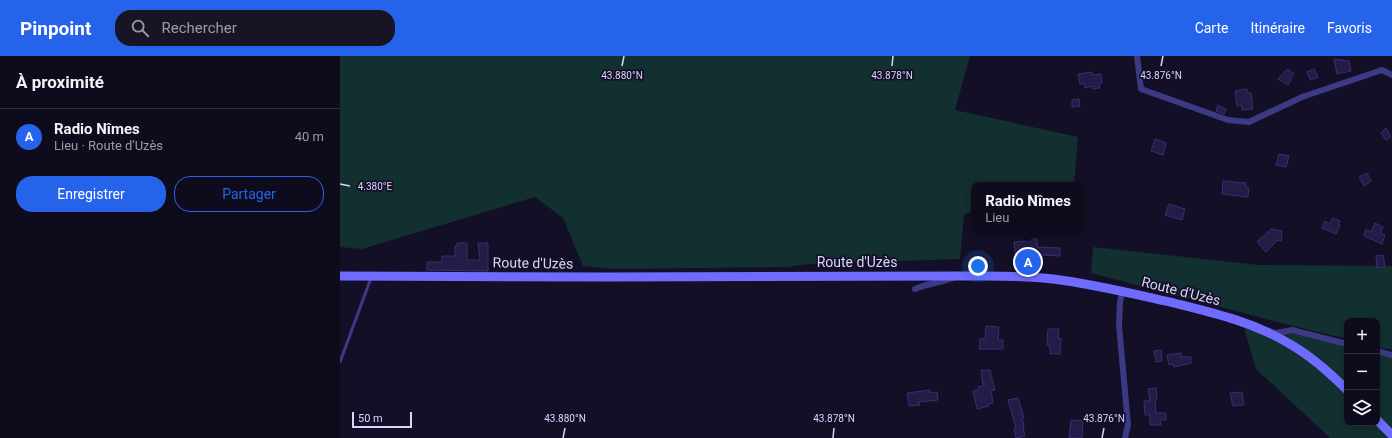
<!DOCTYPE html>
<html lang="fr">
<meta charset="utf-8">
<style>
:root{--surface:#0e0b1c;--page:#171425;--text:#f1f3f6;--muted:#9b9ba3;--line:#2e2b3b;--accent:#2563eb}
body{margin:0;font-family:Roboto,sans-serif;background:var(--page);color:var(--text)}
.controls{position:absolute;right:12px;bottom:12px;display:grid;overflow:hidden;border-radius:8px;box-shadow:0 2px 6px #0003}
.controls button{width:36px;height:36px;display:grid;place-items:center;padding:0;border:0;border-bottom:1px solid var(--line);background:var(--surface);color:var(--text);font:20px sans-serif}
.scale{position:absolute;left:12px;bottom:10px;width:60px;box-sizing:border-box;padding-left:4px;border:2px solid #d9d4ff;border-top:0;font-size:11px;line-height:14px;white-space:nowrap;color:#d9d4ff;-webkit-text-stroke:3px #130f26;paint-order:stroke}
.you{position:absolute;left:638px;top:210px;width:14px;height:14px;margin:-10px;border:3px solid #fff;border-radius:50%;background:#1a73e8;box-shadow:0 0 0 6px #1a73e833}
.badge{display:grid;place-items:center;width:26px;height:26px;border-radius:50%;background:var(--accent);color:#fff;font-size:13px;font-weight:700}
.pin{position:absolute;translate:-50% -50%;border:2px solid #fff;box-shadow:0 1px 4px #0006}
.popup{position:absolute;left:631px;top:126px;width:114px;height:52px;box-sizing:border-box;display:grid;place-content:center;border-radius:8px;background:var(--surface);filter:drop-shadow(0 1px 3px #0005);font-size:13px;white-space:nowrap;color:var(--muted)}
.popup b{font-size:15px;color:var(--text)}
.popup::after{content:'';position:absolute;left:50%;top:100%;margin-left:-8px;border:8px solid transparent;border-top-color:var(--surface)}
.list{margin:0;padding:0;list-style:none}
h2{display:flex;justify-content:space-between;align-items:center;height:52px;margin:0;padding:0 16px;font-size:17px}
h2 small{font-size:13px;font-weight:400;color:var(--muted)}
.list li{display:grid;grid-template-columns:26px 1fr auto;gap:12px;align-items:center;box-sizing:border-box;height:56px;padding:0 16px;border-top:1px solid var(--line)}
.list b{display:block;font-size:15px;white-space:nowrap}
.list p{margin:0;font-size:13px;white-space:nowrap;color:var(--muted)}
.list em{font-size:13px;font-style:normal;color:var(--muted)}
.actions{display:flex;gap:8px;padding:12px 16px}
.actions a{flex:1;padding:9px 0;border:1px solid var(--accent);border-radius:16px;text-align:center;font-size:14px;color:var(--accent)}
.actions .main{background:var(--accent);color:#fff}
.icon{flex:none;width:22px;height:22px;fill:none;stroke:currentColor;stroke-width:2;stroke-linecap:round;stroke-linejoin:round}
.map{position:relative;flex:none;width:1052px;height:382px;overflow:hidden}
header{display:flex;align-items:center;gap:24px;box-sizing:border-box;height:56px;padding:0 20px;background:var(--accent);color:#fff}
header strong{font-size:19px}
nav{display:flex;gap:22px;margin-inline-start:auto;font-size:14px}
.search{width:280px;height:36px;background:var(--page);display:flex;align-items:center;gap:10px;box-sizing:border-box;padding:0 14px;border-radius:16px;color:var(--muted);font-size:15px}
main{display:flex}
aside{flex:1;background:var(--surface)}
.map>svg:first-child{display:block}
.green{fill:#12302f}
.building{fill:#241b47;stroke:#3b2d73}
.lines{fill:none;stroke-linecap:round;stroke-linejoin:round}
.lane{stroke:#3d3a85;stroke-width:3}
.street{stroke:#3d3a85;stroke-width:6}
.secondary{stroke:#6f6bff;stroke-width:9}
.ticks{fill:none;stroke:#d9d4ff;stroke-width:1.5}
.labels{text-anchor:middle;stroke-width:3.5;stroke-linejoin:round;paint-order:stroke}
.street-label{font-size:14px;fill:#d9d4ff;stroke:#130f26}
.ticks-label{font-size:10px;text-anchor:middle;fill:#d9d4ff;stroke:#130f26;stroke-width:3.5;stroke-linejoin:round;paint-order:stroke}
</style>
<header>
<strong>Pinpoint</strong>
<div class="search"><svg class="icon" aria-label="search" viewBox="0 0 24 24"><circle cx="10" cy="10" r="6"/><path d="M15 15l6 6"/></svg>Rechercher</div>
<nav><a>Carte</a><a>Itinéraire</a><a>Favoris</a></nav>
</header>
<main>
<aside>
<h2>À proximité<small></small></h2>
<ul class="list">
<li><span class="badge">A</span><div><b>Radio Nîmes</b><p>Lieu · Route d'Uzès</p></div><em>40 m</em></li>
</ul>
<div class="actions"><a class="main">Enregistrer</a><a>Partager</a></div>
</aside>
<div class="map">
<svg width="1052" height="382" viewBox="0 0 1052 382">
<rect width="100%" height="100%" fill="#130f26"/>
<!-- green -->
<path class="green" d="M0,0H630L615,54L738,81L734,129H634V155L624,159L620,203L471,208L446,211L275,213L243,210L223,162L195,141L22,193L0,191Z
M753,191L919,209L1052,210V294L1037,291V265H1007V283L953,270L751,217Z
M902,265L1007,290V367H1037V297L1052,300V382H990L916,313Z"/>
<!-- building -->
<path class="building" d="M994,3L1009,5L1011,15L997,18Z
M947,13L954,18L950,23L951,24L948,29L938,23Z
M974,13L978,21L970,24L967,16Z
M752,16V19L761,18L762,27L759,28L760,32L753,33L752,30L745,32L744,27L740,28L738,18Z
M907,33V37H911L913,53L902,54V49L897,50L895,35Z
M739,43L740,50L732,51V44Z
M878,49L886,53L884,58L876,55Z
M1046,72L1051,81L1046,84L1041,77Z
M815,83L826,87L823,99L811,95Z
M939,98L949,100L946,111L936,109Z
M1027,117L1031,125L1024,130L1019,121Z
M883,125L906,127V131L909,132L908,141L882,138Z
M829,148L845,153L842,164L825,159Z
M993,162L1000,165L998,169H1000L996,178L982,172L985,165L990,168Z
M1035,167L1043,171L1040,177L1045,179L1042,188L1024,180L1026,173L1031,176Z
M931,173L942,175L941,185L938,184L926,196L917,186Z
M689,182L697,183V191L720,192V200L700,199L699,212H677L674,186L690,185Z
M117,187H127V204H140L138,187H148V215L87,214V206H102V200H115V190H118Z
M1043,199L1045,211L1037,212L1036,200Z
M646,270L659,271L658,284H663V293H639L640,283H645Z
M708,273H719L718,282H721L720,298H710V290L707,289Z
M821,294L822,305L816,306L814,295Z
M841,297L842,301H851V307L834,311V308L829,309L827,299Z
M641,314H650L655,334L651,335L653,347L649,348V350L637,353L633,335L638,334V331L643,330Z
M816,332L817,344H815L816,357H826V364H820L821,369H810V359H805L804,345H810L808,333Z
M590,334V337L597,336L598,344L579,346L580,349L569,350L567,337Z
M902,336L904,349L893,350L890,337Z
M678,342L684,362H682L684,370L683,371L685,380L676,382L674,373L676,372L668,344Z
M731,364L743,365L742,382H729Z"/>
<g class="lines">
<!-- lane -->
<path class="lane" d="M0,306L31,222"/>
<!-- street -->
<path class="street" d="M797,0L801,33L888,64L909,66L962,41L1042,14L1052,19
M575,233C588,227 602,227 615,221
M782,235L780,247L779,269L788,369L785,382
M931,278L952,274L1007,288
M1037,295L1052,299"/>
<!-- secondary -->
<path class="secondary" d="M0,220L267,221L619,220C650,220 682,219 713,223C754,228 794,238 834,247C874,257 913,266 948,287C970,299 989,316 1007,334
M1037,364L1052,379"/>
</g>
<!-- ticks -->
<path class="ticks" d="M282,10L284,0M552,10L553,0M821,10L823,0M0,128L10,130M223,382L225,372M493,382L494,372M762,382L764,372"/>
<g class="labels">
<!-- street labels -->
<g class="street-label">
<text x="517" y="211">Route d'Uzès</text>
<text transform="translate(193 207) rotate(1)" y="5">Route d'Uzès</text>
<text transform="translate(841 235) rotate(14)" y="5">Route d'Uzès</text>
</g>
</g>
<g class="ticks-label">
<text x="282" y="23">43.880°N</text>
<text x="552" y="23">43.878°N</text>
<text x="821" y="23">43.876°N</text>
<text x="35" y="134">4.380°E</text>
<text x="225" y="366">43.880°N</text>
<text x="494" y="366">43.878°N</text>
<text x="764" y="366">43.876°N</text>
</g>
</svg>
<div class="controls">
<button>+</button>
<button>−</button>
<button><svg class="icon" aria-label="layers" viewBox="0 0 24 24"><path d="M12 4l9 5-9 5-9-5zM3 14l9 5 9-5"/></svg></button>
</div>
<div class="scale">50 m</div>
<div class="you"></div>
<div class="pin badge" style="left:688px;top:206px">A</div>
<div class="popup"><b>Radio Nîmes</b>Lieu</div>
</div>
</main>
